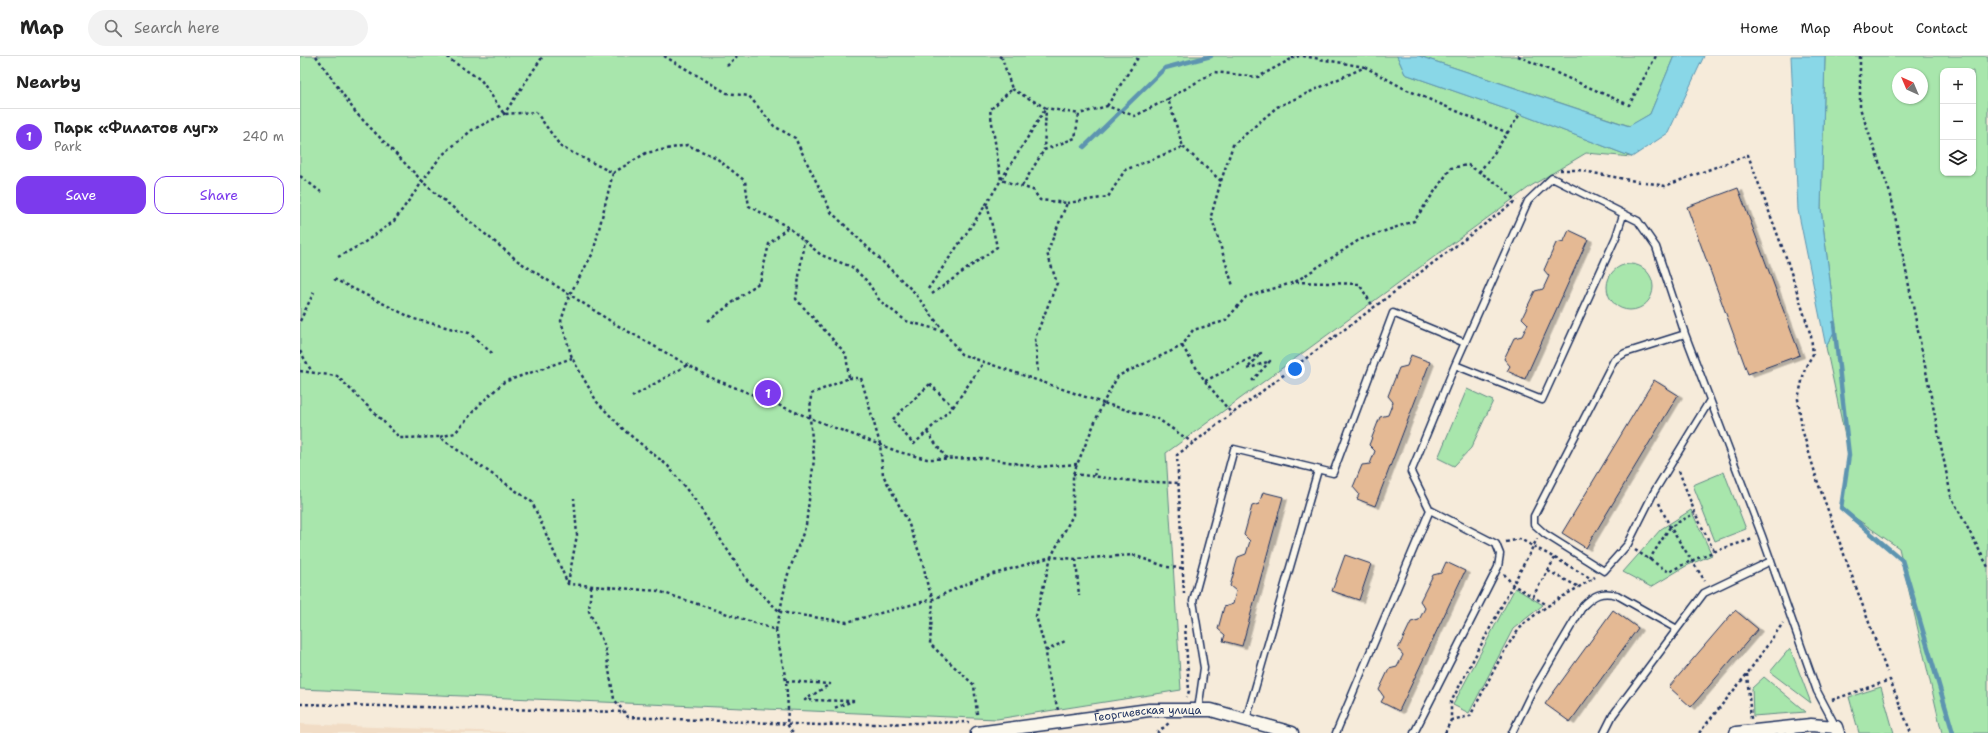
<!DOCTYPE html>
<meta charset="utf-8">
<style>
:root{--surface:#fff;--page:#f2f2f2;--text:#222;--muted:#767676;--line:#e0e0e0;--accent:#7c3aed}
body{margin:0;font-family:"Shantell Sans",sans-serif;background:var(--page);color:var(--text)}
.controls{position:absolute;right:12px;top:12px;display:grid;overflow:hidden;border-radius:8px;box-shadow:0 1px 3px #0004}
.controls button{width:36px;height:36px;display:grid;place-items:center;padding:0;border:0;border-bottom:1px solid var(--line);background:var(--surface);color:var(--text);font:20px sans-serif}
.compass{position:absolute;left:1592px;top:12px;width:36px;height:36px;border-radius:50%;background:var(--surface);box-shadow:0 1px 3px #0004;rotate:316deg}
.you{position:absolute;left:995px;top:313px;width:14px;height:14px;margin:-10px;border:3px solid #fff;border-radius:50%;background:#1a73e8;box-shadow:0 0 0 6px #1a73e833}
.badge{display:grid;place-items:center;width:26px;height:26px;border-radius:50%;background:var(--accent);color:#fff;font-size:13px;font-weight:700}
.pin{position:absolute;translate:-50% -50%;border:2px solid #fff;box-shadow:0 1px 4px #0006}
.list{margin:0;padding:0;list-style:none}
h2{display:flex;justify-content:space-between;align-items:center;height:52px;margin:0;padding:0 16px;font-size:17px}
h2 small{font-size:13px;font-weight:400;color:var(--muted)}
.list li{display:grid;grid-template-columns:26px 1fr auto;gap:12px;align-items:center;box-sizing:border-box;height:56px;padding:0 16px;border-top:1px solid var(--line)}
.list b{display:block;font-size:15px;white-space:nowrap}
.list p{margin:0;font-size:13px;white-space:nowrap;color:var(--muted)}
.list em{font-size:13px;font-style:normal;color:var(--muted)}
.actions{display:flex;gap:8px;padding:12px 16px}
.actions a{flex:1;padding:9px 0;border:1px solid var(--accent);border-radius:12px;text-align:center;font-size:14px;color:var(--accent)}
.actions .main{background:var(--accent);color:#fff}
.icon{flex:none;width:22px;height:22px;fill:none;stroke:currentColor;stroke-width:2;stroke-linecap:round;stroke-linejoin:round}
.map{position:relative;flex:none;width:1688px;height:677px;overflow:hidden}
header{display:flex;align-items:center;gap:24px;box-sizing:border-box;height:56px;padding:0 20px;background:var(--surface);border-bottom:1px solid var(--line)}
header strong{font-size:19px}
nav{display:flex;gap:22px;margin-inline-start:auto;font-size:14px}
.search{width:280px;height:36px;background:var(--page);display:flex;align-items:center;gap:10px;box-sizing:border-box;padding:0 14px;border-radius:22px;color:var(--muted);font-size:15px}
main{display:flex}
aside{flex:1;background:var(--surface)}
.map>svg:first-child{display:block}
.built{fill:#f1dcc5}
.green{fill:#a8e6ac;stroke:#628a85;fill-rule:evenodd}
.water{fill:#89d7e7;stroke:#5d94b0}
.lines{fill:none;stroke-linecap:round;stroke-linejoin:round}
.stream{stroke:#5d94b0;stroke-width:4.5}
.building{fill:#e4b994;stroke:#1b2f5e;filter:url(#shadow)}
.service-casing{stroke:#1b2f5e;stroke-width:9}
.minor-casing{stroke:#1b2f5e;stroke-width:15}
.path{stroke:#1b2f5e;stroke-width:2.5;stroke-dasharray:3 3;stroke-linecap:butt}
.service{stroke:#fbf7ec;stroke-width:6}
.minor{stroke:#fbf7ec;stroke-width:12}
.labels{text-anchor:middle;stroke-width:3;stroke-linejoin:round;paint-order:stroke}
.street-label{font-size:11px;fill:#1b2f5e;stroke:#fbf7ec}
</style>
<header>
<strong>Map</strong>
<div class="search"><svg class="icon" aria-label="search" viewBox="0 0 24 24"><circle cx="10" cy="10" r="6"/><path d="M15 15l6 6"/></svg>Search here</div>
<nav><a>Home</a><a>Map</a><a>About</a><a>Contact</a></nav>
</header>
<main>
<aside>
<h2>Nearby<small></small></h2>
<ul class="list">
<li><span class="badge">1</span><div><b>Парк «Филатов луг»</b><p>Park</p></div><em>240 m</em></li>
</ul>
<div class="actions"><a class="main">Save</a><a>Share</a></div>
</aside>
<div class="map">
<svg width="1688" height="677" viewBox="0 0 1688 677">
<defs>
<filter id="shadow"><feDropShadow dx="4.5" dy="2.5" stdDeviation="0" flood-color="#0004"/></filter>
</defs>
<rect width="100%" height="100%" fill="#f6ebda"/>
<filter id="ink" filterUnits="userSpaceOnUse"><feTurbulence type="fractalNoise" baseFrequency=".025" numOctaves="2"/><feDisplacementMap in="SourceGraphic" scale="8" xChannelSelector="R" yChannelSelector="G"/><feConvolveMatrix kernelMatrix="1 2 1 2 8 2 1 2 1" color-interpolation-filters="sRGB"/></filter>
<g filter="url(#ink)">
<!-- built -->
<path class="built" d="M0,668L227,677H0Z"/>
<!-- green -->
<path class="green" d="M0,0H1097L1105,18L1220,58L1332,101L1286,97L1231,130L866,397L881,634L697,663L0,633Z
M1119,0H1374L1350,58L1330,70Z
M1525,0H1688V677H1642L1599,492L1541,452L1549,399L1526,291L1536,272L1521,153ZM1643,15H1673V117H1643ZM1598,18H1622V42H1598Z
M1307 231a23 23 0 1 1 46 0a23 23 0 1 1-46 0Z
M1167,333L1193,345L1171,392L1154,410L1138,402Z
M1424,416L1446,473L1415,485L1393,429Z
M1391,454L1412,499L1386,510L1351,531L1323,516L1361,473Z
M1215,532L1243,549L1213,573L1169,657L1153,649Z
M1490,592L1511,647L1470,616Z
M1464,621L1506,656L1453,660L1452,632Z
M1581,631L1594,677H1559L1549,641Z"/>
<!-- water -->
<path class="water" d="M1097,0H1119L1329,70L1350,58L1374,0H1404L1368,77L1332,101L1220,58L1105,18Z
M1491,0H1525L1521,153L1536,272L1526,291L1498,154Z"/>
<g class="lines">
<!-- stream -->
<path class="stream" d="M784,91L865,12L911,0
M1534,267L1549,399L1541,452L1602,504L1653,677"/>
</g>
<!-- building -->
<path class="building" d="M1438,132L1500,299L1448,318L1387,151Z
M1269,174L1288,183L1225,323L1207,315L1210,310L1204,303L1214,282L1222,280L1228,268L1222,262L1235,235L1243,233L1249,220L1244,214L1256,187L1264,185Z
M1111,299L1130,306L1075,450L1057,443L1059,438L1053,431L1062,409L1070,408L1075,395L1069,389L1080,361L1088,359L1093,346L1088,340L1093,327L1099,312L1107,310Z
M1354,324L1378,339L1286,492L1262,477Z
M963,436L983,441L942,590L923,585L925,579L918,573L924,551L933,548L936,535L930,530L938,501L946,498L950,485L944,479L952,450L959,448Z
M1045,499L1071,508L1059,544L1032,535Z
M1146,506L1165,515L1099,655L1081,646L1084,641L1079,634L1089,613L1097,611L1103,599L1098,593L1111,566L1119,564L1125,552L1120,545L1133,519L1141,517Z
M1313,554L1338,572L1270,666L1245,648Z
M1435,554L1458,573L1391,651L1369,631Z"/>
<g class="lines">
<defs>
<path id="service" d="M1385,278L1325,297L1314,304L1234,460V468L1245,478L1304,515L1328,488L1354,436L1410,344
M1155,309L1242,344L1316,181L1323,159
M898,654L904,612L893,545L934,393L1033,417L1093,257L1165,287
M946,664L1018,414
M1036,677L1130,454L1111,416L1155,309L1228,145L1252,122L1338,165L1356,191L1385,278L1462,480L1517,635L1536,671
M1114,677L1198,511L1200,498L1196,488L1130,454
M1212,677L1231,638L1283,550C1294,539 1301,535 1317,539L1377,573L1404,537L1471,505
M1304,677L1313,659L1377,573"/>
<g id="minor">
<path id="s1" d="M677,677L849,654H911L992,677"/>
<path d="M1436,677L1511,669L1536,671L1538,677"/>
</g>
</defs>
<!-- service casing -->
<use href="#service" class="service-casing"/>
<!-- minor casing -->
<use href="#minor" class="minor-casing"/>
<!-- path -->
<path class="path" d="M16,0L56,57L128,131L218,205L315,268L409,321L530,370L599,396L627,403L684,402L738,411L777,408
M148,0L149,3L181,24L204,58L236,56L261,91L313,117L293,197L270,238L261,265L272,302L297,346L325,375L368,410L395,444L447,524L480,556
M364,0L427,37L449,40L474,70L495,82L531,156L614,236L661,298L803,347L818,320L882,290L893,274L925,265L946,241L995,226L1059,184L1114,165L1151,112L1168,109C1184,119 1204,130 1215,145
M699,0L702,2V0
M993,0V2L999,0
M1003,0L1065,11
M1218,0L1329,49L1356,0
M1560,0V52L1591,140L1651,440L1688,511
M427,10L437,0
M712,33L746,52L701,124L733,134L740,144L767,147L747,197L757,227L735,282L738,317
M868,43L914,16L958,21L993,2
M807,50L839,0
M883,91L921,125L911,160L933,230
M1260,114H1278L1340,126
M1179,116L1192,100L1220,58
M313,117L346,97L387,89L415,101L445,125L449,150L488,171L521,199L552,211L567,225L580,245L606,265L643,275
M0,120L21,136
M921,125L933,89L977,51L1065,11L1105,33L1208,77
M1345,126L1365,130L1448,99L1487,204L1511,280L1513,298L1505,312L1498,343L1502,373L1518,427L1587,616
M722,130L744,94L775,82L779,58L746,52L744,94
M767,147L808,141L825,114L883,91L868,43L835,60L807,50L779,58
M38,201L62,188L94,165L141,100L172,74L204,58L243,0
M34,223L114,263L169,277L193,298
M996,226L1059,228L1074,252
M628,233L687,147L701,124L690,54L712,33L702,2
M632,238L697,191L687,148
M0,265L14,236
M408,265L460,226L469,188L488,171
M882,290L905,325L932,358
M0,295L12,316
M0,315L37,320L100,382L139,381L232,446L268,528L358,535L476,574L480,556L547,566L633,543L677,523L751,501L773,459V418L803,347L858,363L893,387
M549,322H561L580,388L583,419L608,466L623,507L627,527L633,543L630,588L674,629L677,658
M905,325L961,297L947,313L970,305L952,325
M630,328L653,351L614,388L592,364Z
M332,341L387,309
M653,351L684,306
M627,376L647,403
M140,381L155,377L179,349L204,326L272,302
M1379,415L1395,457L1414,495
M773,418L834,425L878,427
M794,420L796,413
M1359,447L1370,471L1405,525
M1206,486L1220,483L1255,502L1233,540
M1335,494L1369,516C1396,501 1423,492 1453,483
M1255,502L1292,523
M776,503L779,540
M1349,504L1370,471L1395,457
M1248,515L1279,531
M1204,518L1213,529L1249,550
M268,527L277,479L274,442
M291,530L289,555L305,591L314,643L328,661L519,669L669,666
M884,538L877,399L1217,144
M480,555L487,521L506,469L514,403L510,362L511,338L549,322L546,298L496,243L504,184
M885,569L889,635L887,641
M476,574L486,625L488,652L487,668L493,677
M746,595L767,584
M1447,618L1451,663
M486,625L530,628L505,644L553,645L534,652
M1532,644L1590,624L1611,677
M0,648L323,656
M758,654L748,617L746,595L736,560L751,501L776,503L833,499L867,511L882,512
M1151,664L1170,660C1184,635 1205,587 1224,568C1245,549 1272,536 1295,521
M857,677L869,667
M1145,677L1151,664V646L1237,483
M1399,677L1447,618L1483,567"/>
<!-- service -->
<use href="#service" class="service"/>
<!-- minor -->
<use href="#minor" class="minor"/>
</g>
</g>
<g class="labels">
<!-- street labels -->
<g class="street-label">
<text dy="4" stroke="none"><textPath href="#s1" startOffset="172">Георгиевская улица</textPath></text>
</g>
</g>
</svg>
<div class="controls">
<button>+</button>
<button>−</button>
<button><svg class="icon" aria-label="layers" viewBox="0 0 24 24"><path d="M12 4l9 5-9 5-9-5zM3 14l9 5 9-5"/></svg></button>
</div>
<svg class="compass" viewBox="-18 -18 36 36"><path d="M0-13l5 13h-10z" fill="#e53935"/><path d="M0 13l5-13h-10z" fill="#767676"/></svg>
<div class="you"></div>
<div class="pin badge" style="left:468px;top:337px">1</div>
</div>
</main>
